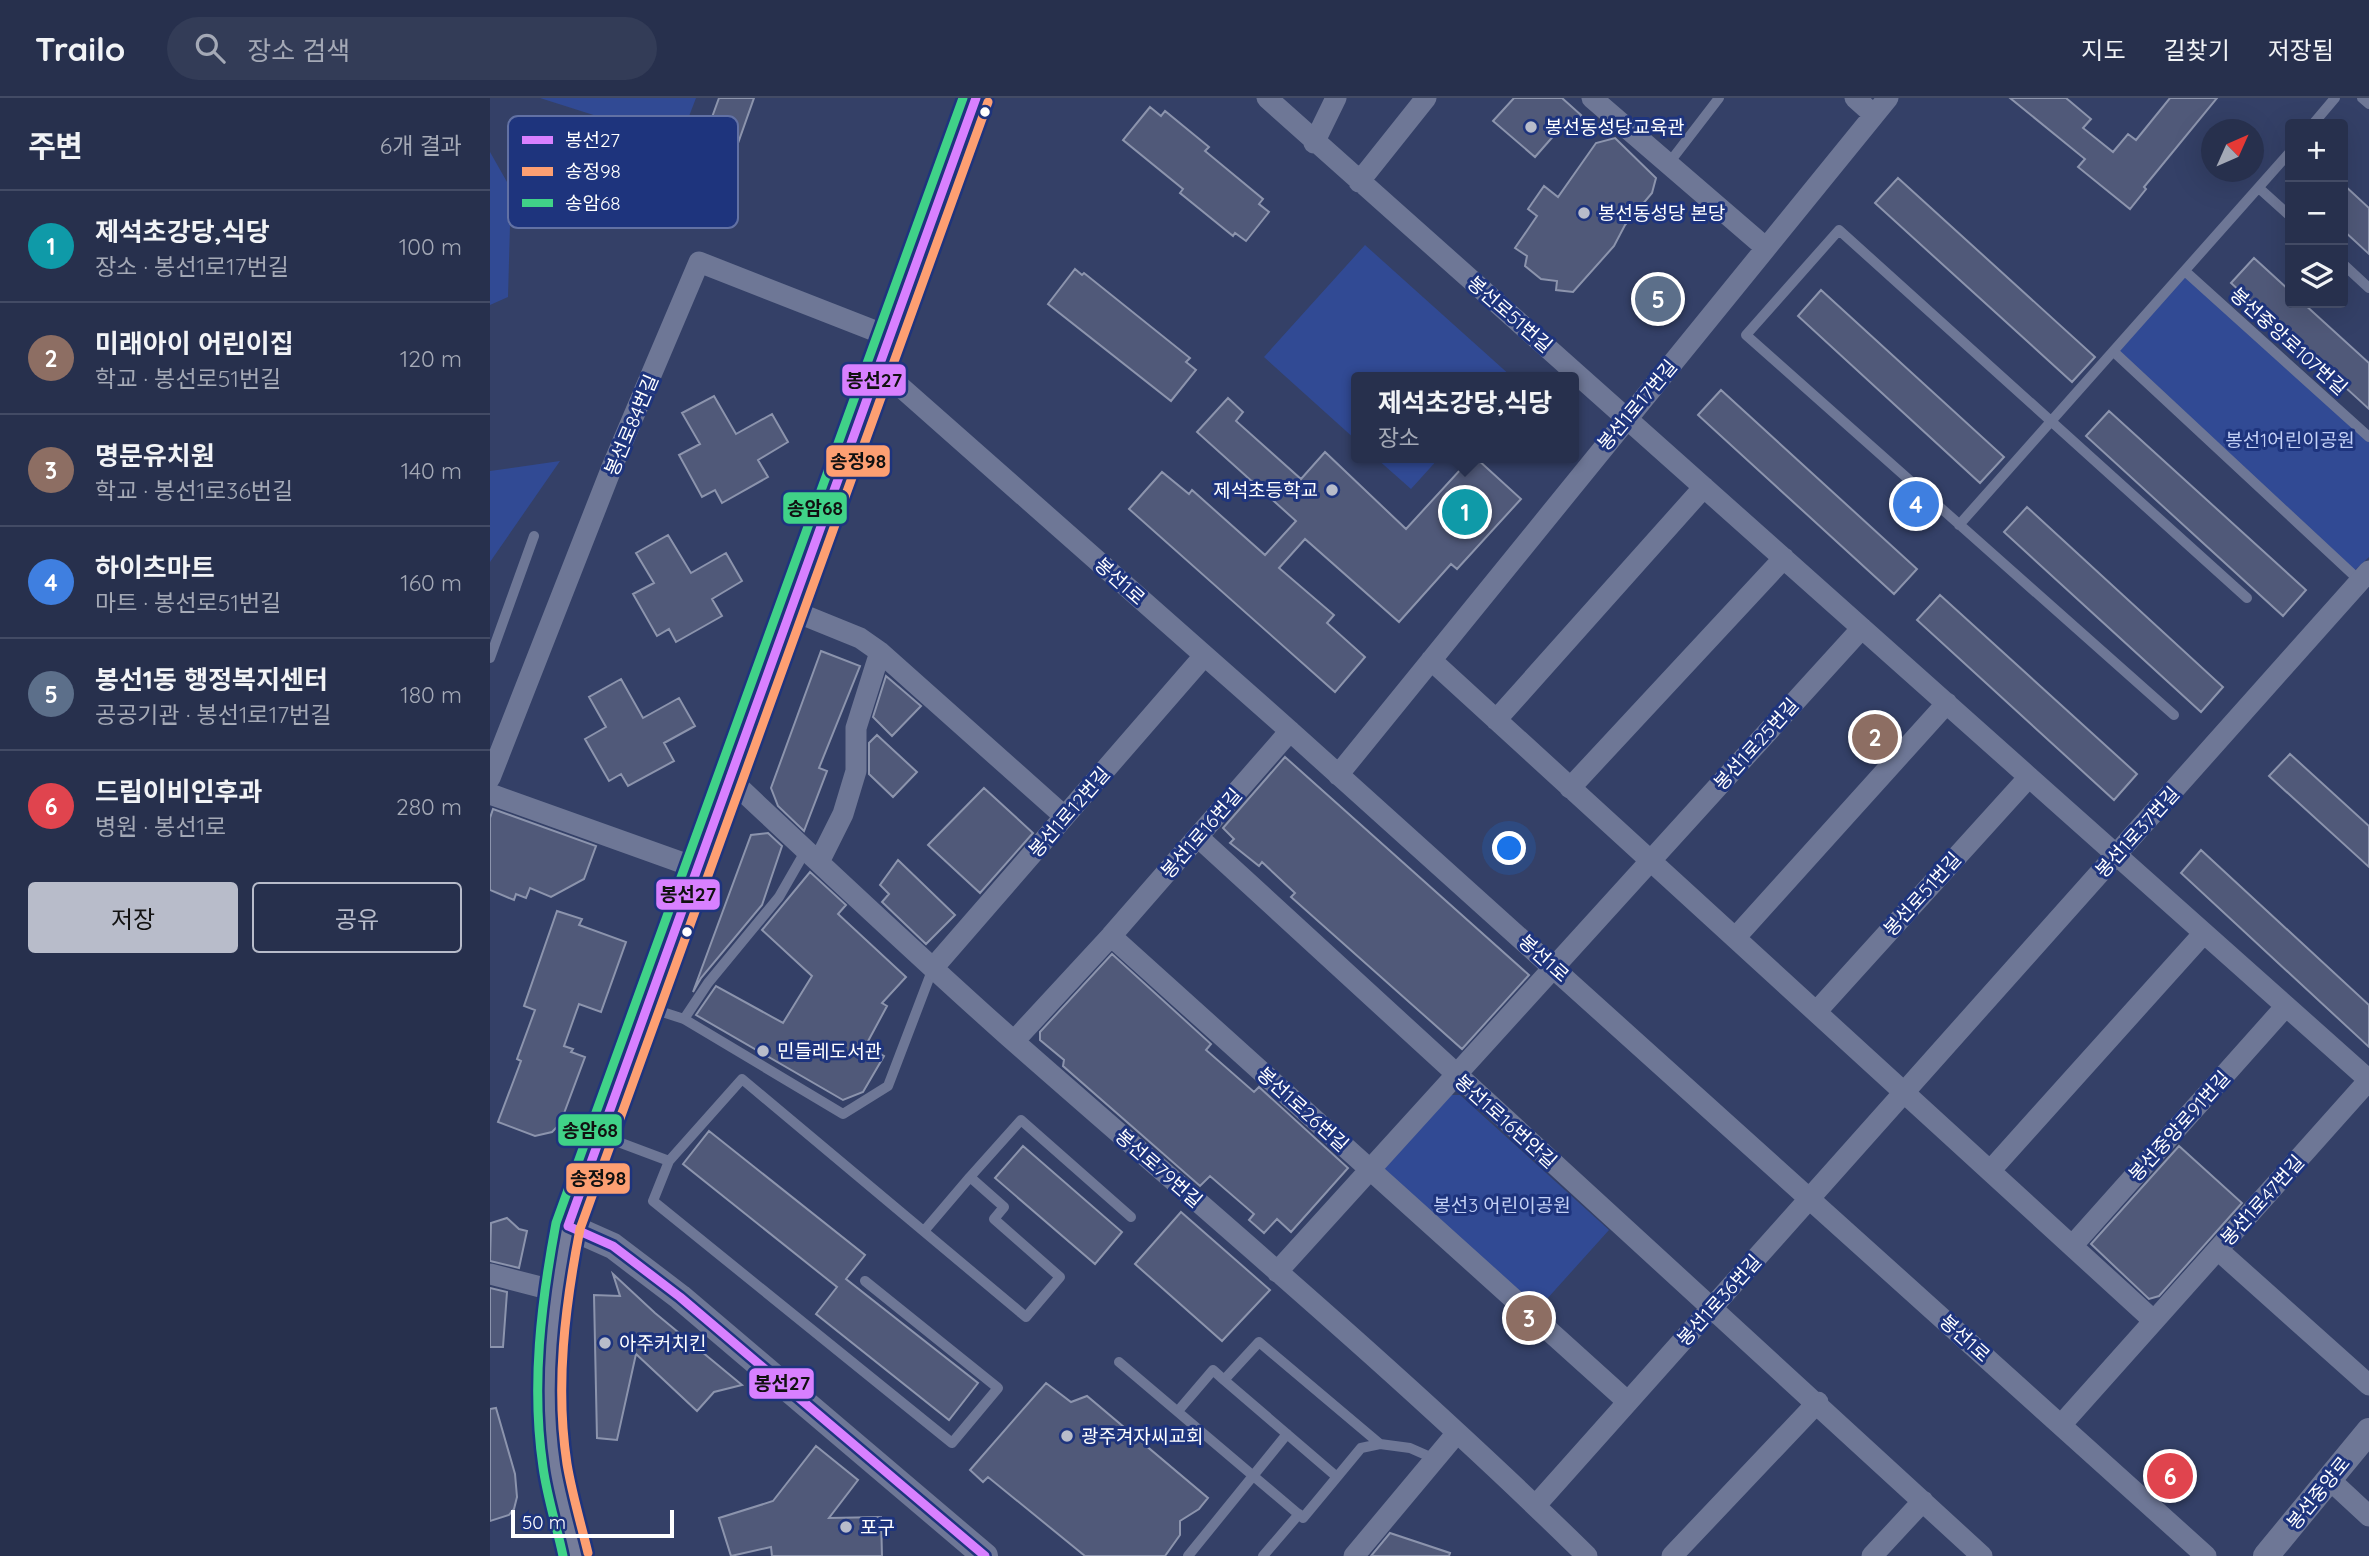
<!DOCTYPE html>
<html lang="ko">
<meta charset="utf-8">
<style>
:root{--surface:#27304d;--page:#333c57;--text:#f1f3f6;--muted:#a4a9b6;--line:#434b65;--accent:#b8bcca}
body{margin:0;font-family:Quicksand,"Noto Sans KR",sans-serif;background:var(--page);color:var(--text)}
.controls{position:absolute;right:21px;top:21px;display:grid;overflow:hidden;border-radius:7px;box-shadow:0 7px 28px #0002}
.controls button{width:63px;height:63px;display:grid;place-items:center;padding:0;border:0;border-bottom:2px solid var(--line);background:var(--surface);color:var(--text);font:35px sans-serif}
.compass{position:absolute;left:1711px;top:21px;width:63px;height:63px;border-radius:50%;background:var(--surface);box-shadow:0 7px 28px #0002;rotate:45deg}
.scale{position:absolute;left:21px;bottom:18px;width:163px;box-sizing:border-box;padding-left:7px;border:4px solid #fff;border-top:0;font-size:19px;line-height:24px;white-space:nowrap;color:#fff;-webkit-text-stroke:5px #1e347d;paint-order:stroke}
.you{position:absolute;left:1020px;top:751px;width:24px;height:24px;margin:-18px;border:5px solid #fff;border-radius:50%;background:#1a73e8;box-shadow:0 0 0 10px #1a73e833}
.badge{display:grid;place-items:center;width:46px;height:46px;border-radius:50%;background:var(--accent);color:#fff;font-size:23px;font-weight:700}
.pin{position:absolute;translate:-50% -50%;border:4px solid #fff;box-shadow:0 2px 7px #0006}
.popup{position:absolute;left:861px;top:274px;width:228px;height:91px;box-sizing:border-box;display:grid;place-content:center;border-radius:7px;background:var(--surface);filter:drop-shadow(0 2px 5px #0005);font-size:23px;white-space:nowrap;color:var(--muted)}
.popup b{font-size:26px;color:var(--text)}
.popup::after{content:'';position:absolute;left:50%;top:100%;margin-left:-14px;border:14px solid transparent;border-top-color:var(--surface)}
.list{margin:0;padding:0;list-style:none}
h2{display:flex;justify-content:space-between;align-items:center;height:91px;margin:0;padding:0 28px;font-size:30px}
h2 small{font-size:23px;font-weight:400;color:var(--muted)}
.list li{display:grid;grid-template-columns:46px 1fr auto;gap:21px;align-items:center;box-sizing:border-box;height:112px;padding:0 28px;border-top:2px solid var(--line)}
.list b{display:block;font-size:26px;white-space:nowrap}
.list p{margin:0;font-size:23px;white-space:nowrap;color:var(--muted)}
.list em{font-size:23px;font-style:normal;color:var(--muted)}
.actions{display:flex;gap:14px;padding:21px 28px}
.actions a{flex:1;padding:16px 0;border:2px solid var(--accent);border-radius:7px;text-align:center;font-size:24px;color:var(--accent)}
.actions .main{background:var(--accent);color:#111}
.icon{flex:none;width:38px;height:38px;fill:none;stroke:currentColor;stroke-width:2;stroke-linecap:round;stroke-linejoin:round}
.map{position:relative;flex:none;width:1879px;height:1458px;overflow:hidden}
header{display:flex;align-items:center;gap:42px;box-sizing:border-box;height:98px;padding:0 35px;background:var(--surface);border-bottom:2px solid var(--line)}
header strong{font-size:33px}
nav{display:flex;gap:38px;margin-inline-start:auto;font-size:24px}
.search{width:490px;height:63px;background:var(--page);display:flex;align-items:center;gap:18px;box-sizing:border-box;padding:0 24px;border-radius:38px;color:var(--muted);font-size:26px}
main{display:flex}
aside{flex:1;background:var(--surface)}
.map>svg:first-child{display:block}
.green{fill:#314a94}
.building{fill:#505979;stroke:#8c94ad;stroke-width:2}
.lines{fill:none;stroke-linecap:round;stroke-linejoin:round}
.service{stroke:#6e7796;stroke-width:10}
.minor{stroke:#6e7796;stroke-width:21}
.tertiary{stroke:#6e7796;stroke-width:26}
.secondary{stroke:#757c9a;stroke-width:30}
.bus-1-casing{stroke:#1e347d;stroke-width:14}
.bus-2-casing{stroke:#1e347d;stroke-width:14}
.bus-3-casing{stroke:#1e347d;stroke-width:14}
.bus-1{stroke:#d880ff;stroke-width:9}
.bus-2{stroke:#fd9f72;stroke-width:9}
.bus-3{stroke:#40d288;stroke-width:9}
.bus-dot{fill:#fff;stroke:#1e347d;stroke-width:2.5}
.poi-dot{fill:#b8bcca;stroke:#1e347d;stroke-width:2.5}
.labels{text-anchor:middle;stroke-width:6;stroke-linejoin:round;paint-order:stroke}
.poi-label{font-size:19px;fill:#fff;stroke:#1e347d;text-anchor:start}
.street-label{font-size:19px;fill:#fff;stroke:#1e347d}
.park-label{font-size:19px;fill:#c4d1f6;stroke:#1e347d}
.key{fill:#1e347d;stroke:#6271a4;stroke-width:2}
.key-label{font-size:19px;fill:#fff}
.line-badge{stroke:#1e347d;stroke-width:2.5}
.pale-badge-label{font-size:19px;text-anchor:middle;font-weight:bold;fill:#111}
</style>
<header>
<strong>Trailo</strong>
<div class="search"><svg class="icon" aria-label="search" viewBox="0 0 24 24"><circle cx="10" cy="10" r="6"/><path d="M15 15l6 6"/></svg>장소 검색</div>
<nav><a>지도</a><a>길찾기</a><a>저장됨</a></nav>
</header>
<main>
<aside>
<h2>주변<small>6개 결과</small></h2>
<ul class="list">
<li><span class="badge" style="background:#0f9aa8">1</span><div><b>제석초강당,식당</b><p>장소 · 봉선1로17번길</p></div><em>100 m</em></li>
<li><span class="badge" style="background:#8d6e63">2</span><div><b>미래아이 어린이집</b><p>학교 · 봉선로51번길</p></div><em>120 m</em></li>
<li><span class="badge" style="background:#8d6e63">3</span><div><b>명문유치원</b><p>학교 · 봉선1로36번길</p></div><em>140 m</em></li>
<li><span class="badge" style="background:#3f7fe0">4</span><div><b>하이츠마트</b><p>마트 · 봉선로51번길</p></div><em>160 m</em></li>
<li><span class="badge" style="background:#5c6f8a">5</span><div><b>봉선1동 행정복지센터</b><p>공공기관 · 봉선1로17번길</p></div><em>180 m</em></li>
<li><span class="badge" style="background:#e0444e">6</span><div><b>드림이비인후과</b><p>병원 · 봉선1로</p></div><em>280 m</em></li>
</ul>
<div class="actions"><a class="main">저장</a><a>공유</a></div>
</aside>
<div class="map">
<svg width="1879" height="1458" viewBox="0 0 1879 1458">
<rect width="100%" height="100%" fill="#344067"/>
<!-- green -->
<path class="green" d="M50,0H206L193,34L179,41Z
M0,54L21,91L18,199L0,207Z
M875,147L1022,279H866V342L774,259Z
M1696,174L1879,339V459L1862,475L1624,254Z
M886,360H949L921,391Z
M70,363L0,464V373Z
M958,997H970L1119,1132L1047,1212L891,1070Z"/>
<!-- building -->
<path class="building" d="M229,0H264L230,96L216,91L210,110L82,63L91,37L201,77Z
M1024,0H1072L1091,17L1078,32L1073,27L1045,59L1003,23Z
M1520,0H1576L1601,21L1593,30L1623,54L1638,36L1646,42L1680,0H1727L1654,89L1656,91L1640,111L1588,69L1595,61Z
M660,9L671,18L675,13L719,49L715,53L773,101L769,106L779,114L756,143L745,135L743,138L690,95L693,91L633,42Z
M1125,40L1166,80L1162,95L1135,127L1124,148L1083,194L1066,192L1067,183L1051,181L1035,168L1037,158L1025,150L1047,118L1038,111L1054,88L1068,99L1106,45Z
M1408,80L1605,259L1582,284L1385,105Z
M1853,86L1879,110V156L1853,132Z
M1764,160L1800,193V205H1813L1879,265V311L1741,185Z
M585,171L592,177L594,175L700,260L696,264L706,272L681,303L558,206Z
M1331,192L1514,359L1490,385L1308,218Z
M1231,292L1427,471L1404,496L1208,317Z
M224,298L246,336L282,316L298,344L268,362L278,379L232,405L225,392L212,399L189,357L210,346L192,315Z
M738,300L753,314L746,323L811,381L835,354L916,431L981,360H986L1031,401L967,471L961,466L909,524L815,441L789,470L844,517L837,525L875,559L845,594L639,411L672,374L699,396L702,392L775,457L806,423L707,334Z
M1619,313L1816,492L1793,518L1596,338Z
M1537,409L1733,589L1711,614L1514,434Z
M178,437L201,475L236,455L252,483L222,501L232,518L186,544L179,531L167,538L143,496L164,485L146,455Z
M1450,497L1647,676L1624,702L1427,522Z
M331,553L370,568L329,670L337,673L314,733L288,708L281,690Z
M396,578L431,608L402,638L383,619Z
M131,581L153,620L189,600L205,628L174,645L184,663L138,688L131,676L119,683L95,641L116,629L99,599Z
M387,637L427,674L403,699L379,676V645Z
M1800,656L1879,728V769L1779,678Z
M795,659L1039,877L972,951L801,799L805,795L772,764L769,768L740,745L744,741L733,730Z
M494,690L543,735L490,795L438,747Z
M3,711L106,748L94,781L61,799L40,790L36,800L26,796L24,802L0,792V720Z
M278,735L292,748L272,807L211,880L203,894L261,737Z
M1711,752L1879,907V949L1691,775Z
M408,762L465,817L436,846L392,804L399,796L390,787Z
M320,774L356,807L348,816L416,879L392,905L397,908L376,947L394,958L373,994L353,1002L206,917L226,888L293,925L322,878L272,832Z
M67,813L92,821L89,827L136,844L111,914L89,906L74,948L83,951L81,954L95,959L70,1026L62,1034L45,1038L8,1024L31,963L27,961L45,912L34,908Z
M622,856L721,946L716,952L764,994L769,989L858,1070L801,1134L787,1121L774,1135L759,1122L764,1116L720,1078L710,1088L573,968L574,962L550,942V934Z
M219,1033L375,1157L356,1181L488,1285L459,1322L326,1216L347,1189L193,1066Z
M533,1048L632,1134L605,1166L505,1080Z
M1689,1048L1752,1105L1669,1198L1659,1201L1601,1146Z
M691,1114L780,1192L732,1243L645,1166Z
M17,1120L29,1131L37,1133L29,1170L0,1163L1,1125Z
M123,1176L165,1215L252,1287L224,1294L207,1313L146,1256L127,1342L107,1340L104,1197L130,1198Z
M0,1190L17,1194L13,1249H0Z
M556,1285L581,1304L597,1298L718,1400L709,1411L690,1423V1437L675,1458H595L498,1379L493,1384L480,1372Z
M6,1310L25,1376L27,1399L24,1411L19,1417L0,1423V1311Z
M326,1348L368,1382L339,1420L391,1419L392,1458H282L281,1449L241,1458L229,1420L283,1403Z
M900,1435L960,1455L959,1458H881Z"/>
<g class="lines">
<!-- service -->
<path class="service" d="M1872,0L1879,6
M1823,26L1845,0
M1179,65L1229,0
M1770,91L1800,118
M1853,166L1879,190
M1696,174L1879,339
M1624,254L1870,483
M1469,427L1800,54
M0,560L44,438
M1684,617L1256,237L1349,132L1757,500
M160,910L194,921L353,1016L398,988L443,870
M194,921L218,885L289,799L316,752
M115,1039L179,1063L252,981L536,1219L570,1179L504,1121L514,1109L480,1079L434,1133
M179,1063L163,1103L462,1345L508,1290L375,1183
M480,1079L531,1022L641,1119
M629,1264L813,1420L847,1379L734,1282L769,1244L890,1346L920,1350L945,1361
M688,1313L723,1272L734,1282
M847,1379L871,1350L890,1346
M698,1458L797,1336
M773,1458L809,1416"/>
<!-- minor -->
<path class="minor" d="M777,0L1879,982
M1102,0L1276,150
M1365,0L1384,17
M824,45L846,0
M869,84L936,0
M387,268L800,633L1716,1458
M301,512L370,540L390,554L574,718
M941,562L1664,1223
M1006,622L1214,389
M848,677L1398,0
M0,680L122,369L209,164L398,238
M241,682C335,770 430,860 527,946C718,1114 915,1279 1097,1458
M1080,690L1294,460
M0,696L207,770
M708,739L1492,1458
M329,764L353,716L366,673V630L390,554
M621,838L1138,1304
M1245,840L1457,605
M443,870L714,558
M1326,914L1539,679
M524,943L621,838L800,633
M1500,1073L1714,835
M1582,1148L1796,908
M1728,1152L1879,1287
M787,1174L1372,530
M0,1176L66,1193
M1571,1327L1879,982
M1839,1381L1879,1418
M1046,1407L1879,473
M864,1458L966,1336
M1182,1458L1328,1304
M1382,1458L1433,1403"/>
<!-- tertiary -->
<path class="tertiary" d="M78,1128L123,1148L190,1199L495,1458
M1776,1458L1879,1333"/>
<!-- secondary -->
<path class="secondary" d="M86,1458L65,1368L60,1307L61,1252L66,1192L78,1128L159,910L207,770L486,0"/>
<defs>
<path id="bus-1" d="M78,1128L486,0
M78,1128L123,1148L190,1199L495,1458"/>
<path id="bus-2" d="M98,1455C91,1426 82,1396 77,1366C65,1288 75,1208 90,1131L498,4"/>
<path id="bus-3" d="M73,1458C67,1429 57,1399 53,1369C41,1288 51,1205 66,1125L473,0"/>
</defs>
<!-- bus-1 casing -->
<use href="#bus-1" class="bus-1-casing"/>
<!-- bus-2 casing -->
<use href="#bus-2" class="bus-2-casing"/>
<!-- bus-3 casing -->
<use href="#bus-3" class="bus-3-casing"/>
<!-- bus-1 -->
<use href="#bus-1" class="bus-1"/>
<!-- bus-2 -->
<use href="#bus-2" class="bus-2"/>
<!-- bus-3 -->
<use href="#bus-3" class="bus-3"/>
</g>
<!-- markers -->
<g class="bus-dot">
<circle cx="495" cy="14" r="6"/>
<circle cx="197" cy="834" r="6"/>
</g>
<g class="poi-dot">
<circle cx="1041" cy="29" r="7"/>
<circle cx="1094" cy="115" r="7"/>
<circle cx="842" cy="392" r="7"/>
<circle cx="273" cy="953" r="7"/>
<circle cx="115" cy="1245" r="7"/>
<circle cx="577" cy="1338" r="7"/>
<circle cx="356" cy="1429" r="7"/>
</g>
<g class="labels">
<!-- poi labels -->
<g class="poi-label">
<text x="1055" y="36">봉선동성당교육관</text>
<text x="1108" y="122">봉선동성당 본당</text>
<text x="828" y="399" text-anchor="end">제석초등학교</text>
<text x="287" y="960">민들레도서관</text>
<text x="129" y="1252">아주커치킨</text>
<text x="591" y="1345">광주겨자씨교회</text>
<text x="370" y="1436">포구</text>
</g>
<!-- street labels -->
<g class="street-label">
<text transform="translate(1020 216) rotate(41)" y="7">봉선로51번길</text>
<text transform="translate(1799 243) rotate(42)" y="7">봉선중앙로107번길</text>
<text transform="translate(1147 307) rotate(-50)" y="7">봉선1로17번길</text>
<text transform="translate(141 327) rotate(-67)" y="7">봉선로84번길</text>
<text transform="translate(630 483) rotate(42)" y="7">봉선1로</text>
<text transform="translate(1266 646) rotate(-48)" y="7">봉선1로25번길</text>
<text transform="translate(579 714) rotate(-49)" y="7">봉선1로12번길</text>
<text transform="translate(1647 734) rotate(-48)" y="7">봉선1로37번길</text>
<text transform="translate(711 735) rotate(-49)" y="7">봉선1로16번길</text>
<text transform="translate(1432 796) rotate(-48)" y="7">봉선로51번길</text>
<text transform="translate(1054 860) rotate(42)" y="7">봉선1로</text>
<text transform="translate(813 1011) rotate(42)" y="7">봉선1로26번길</text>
<text transform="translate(1016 1023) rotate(42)" y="7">봉선1로16번안길</text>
<text transform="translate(1689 1028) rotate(-48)" y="7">봉선중앙로91번길</text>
<text transform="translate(669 1070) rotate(41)" y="7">봉선로79번길</text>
<text transform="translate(1772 1102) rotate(-48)" y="7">봉선1로47번길</text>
<text transform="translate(1229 1202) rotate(-48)" y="7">봉선1로36번길</text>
<text transform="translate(1475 1240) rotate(42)" y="7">봉선1로</text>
<text transform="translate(1828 1395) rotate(-51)" y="7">봉선중앙로</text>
</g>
<!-- park labels -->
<g class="park-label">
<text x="1800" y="349">봉선1어린이공원</text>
<text x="1012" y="1114">봉선3 어린이공원</text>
</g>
</g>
<!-- legend -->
<rect x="18" y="18" width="230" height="112" rx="10" class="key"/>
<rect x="32" y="38" width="31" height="8" fill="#d880ff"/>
<rect x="32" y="69" width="31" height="9" fill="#fd9f72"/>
<rect x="32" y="101" width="31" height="8" fill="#40d288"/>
<g class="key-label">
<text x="75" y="49">봉선27</text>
<text x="75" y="80">송정98</text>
<text x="75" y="112">송암68</text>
</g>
<g class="line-badge">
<rect x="351" y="265" width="66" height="34" rx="7" fill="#d880ff"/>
<rect x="335" y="346" width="66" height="34" rx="7" fill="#fd9f72"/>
<rect x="292" y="393" width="66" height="34" rx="7" fill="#40d288"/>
<rect x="165" y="780" width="66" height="33" rx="7" fill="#d880ff"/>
<rect x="67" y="1015" width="66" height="34" rx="7" fill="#40d288"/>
<rect x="75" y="1064" width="66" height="33" rx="7" fill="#fd9f72"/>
<rect x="258" y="1269" width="67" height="33" rx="7" fill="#d880ff"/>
</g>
<g class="pale-badge-label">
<text x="384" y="289">봉선27</text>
<text x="368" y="370">송정98</text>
<text x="325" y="417">송암68</text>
<text x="198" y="803">봉선27</text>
<text x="100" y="1039">송암68</text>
<text x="108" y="1087">송정98</text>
<text x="292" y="1292">봉선27</text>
</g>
</svg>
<div class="controls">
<button>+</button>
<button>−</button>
<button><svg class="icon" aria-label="layers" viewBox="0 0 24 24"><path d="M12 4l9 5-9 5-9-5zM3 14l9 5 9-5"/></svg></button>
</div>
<svg class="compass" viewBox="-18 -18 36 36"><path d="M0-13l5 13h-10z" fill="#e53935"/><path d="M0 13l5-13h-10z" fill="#a4a9b6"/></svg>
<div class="scale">50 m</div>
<div class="you"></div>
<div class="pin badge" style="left:975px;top:414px;background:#0f9aa8">1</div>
<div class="popup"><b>제석초강당,식당</b>장소</div>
<div class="pin badge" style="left:1385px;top:639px;background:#8d6e63">2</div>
<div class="pin badge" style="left:1039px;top:1220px;background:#8d6e63">3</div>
<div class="pin badge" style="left:1426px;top:406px;background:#3f7fe0">4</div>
<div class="pin badge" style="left:1168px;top:201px;background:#5c6f8a">5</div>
<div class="pin badge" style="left:1680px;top:1378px;background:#e0444e">6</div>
</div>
</main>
